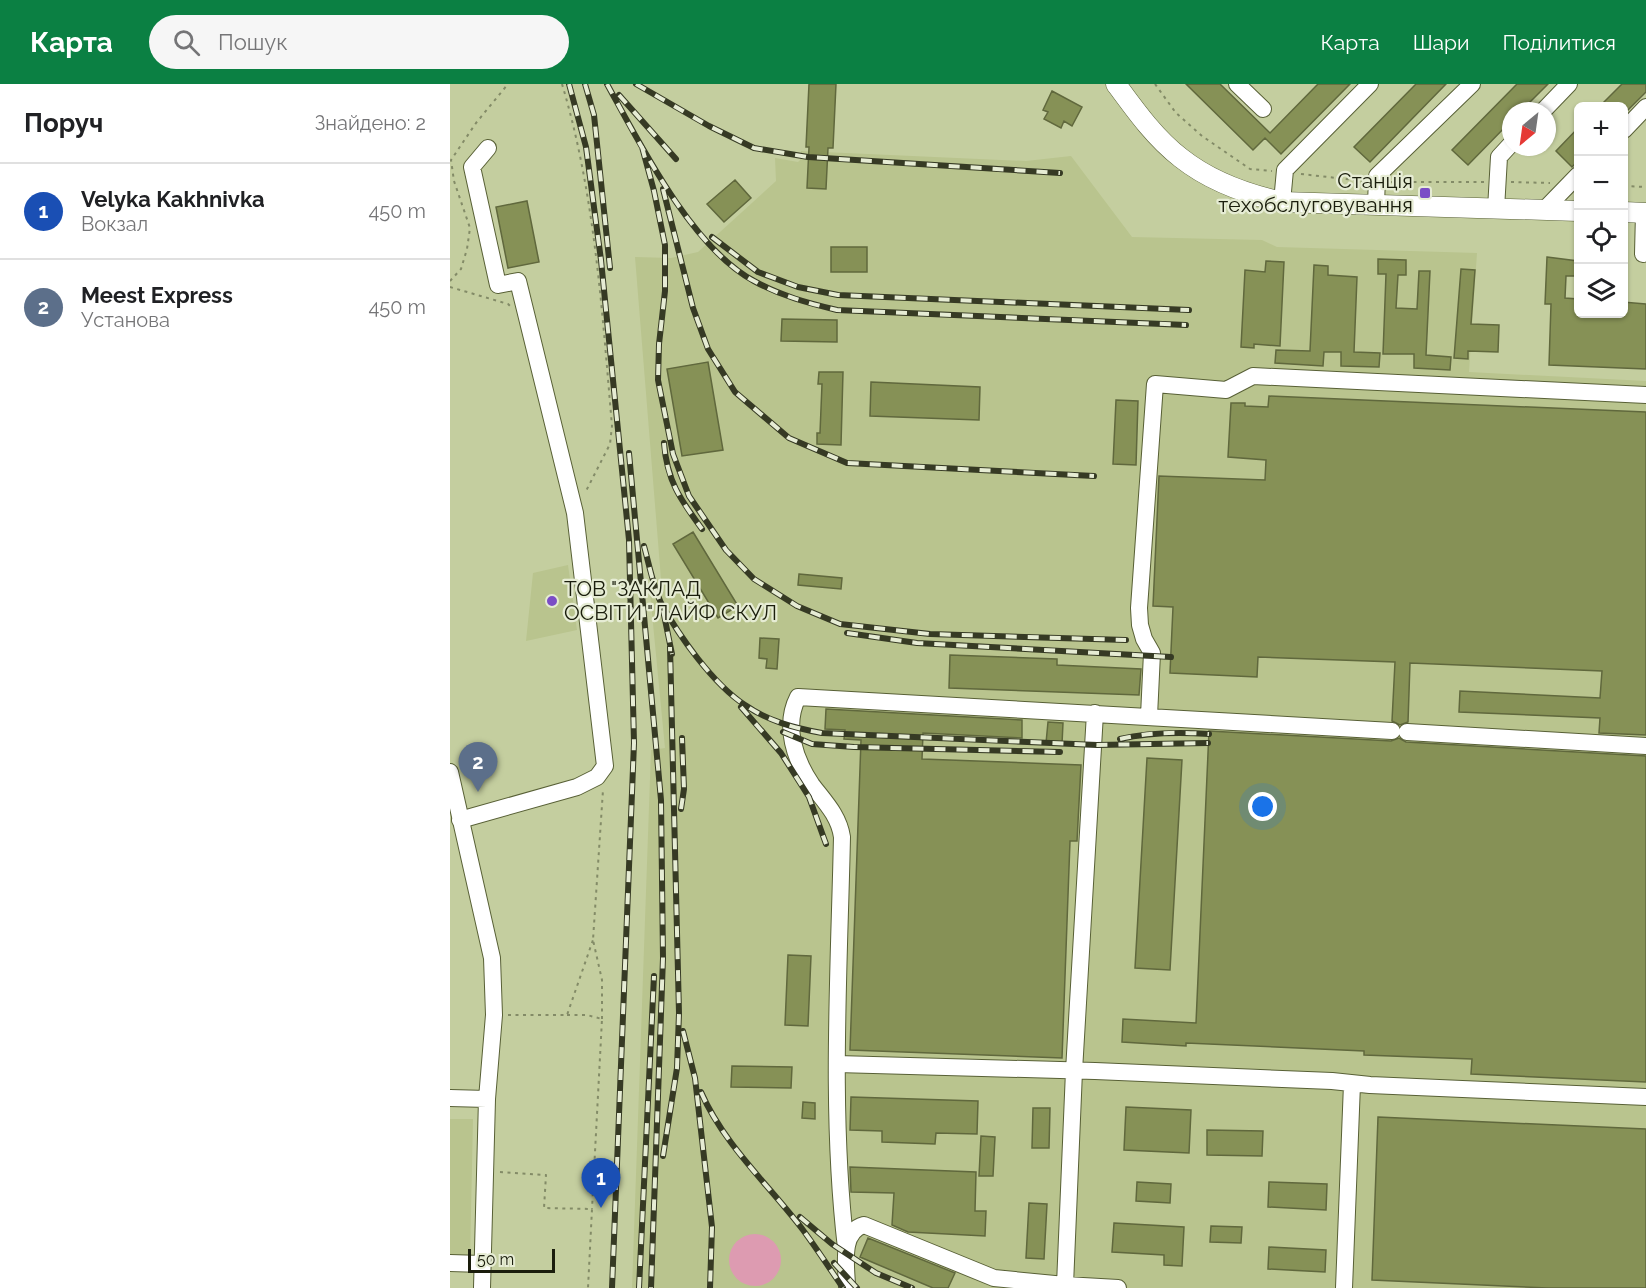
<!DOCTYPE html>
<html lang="uk">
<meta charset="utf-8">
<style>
:root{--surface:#fff;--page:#f6f6f6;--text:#202124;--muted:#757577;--line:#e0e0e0;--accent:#0b8043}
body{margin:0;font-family:Raleway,sans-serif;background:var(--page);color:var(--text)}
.controls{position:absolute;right:18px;top:18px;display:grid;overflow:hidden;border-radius:9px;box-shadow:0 2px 4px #0004}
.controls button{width:54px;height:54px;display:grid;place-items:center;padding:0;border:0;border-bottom:2px solid var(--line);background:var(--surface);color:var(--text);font:30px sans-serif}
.compass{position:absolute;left:1052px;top:18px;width:54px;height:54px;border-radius:50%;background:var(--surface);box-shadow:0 2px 4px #0004;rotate:209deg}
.scale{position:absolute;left:18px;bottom:15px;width:87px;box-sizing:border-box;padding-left:6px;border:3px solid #1a1d0c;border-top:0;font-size:16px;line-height:21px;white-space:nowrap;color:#1a1d0c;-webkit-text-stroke:4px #e6ecd4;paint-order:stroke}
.you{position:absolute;left:813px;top:723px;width:21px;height:21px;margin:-15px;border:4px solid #fff;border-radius:50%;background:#1a73e8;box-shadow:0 0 0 9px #1a73e833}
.badge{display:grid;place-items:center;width:39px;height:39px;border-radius:50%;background:var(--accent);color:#fff;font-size:20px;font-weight:700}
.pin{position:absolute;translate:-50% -50px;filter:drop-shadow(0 2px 3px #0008)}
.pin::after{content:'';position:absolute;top:32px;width:21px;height:18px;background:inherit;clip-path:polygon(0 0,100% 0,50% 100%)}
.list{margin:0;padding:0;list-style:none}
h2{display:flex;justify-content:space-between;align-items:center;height:78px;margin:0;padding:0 24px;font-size:26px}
h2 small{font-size:20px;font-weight:400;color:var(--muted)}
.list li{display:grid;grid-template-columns:39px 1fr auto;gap:18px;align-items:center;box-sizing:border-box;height:96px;padding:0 24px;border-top:2px solid var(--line)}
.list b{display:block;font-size:22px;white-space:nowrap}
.list p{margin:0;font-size:20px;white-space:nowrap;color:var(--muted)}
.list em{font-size:20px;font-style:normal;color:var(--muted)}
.icon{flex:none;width:33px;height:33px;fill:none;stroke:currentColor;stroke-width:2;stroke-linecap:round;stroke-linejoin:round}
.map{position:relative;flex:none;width:1196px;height:1204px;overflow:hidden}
header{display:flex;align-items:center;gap:36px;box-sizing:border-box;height:84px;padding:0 30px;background:var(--accent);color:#fff}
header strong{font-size:28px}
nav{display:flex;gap:33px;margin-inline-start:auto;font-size:21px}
.search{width:420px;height:54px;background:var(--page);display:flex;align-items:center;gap:15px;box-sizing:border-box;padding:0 21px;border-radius:33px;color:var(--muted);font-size:22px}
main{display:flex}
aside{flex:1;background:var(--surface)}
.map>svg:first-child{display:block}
.built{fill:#b9c48e}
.water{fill:#dd9bb1}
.building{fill:#869156;stroke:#60683d;stroke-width:1.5}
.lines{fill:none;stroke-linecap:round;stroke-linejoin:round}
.minor-casing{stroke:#586036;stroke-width:18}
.major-casing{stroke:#586036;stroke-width:21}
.path{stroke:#838b67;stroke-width:2;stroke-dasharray:3 4.5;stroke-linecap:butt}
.minor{stroke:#fff;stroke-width:16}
.major{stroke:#fff;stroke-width:20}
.rail-casing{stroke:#363a24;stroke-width:6}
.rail{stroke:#e6ecd4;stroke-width:4;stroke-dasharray:11;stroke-linecap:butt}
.poi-dot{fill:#7b4dc6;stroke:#e6ecd4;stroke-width:2}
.labels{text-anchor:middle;stroke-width:4.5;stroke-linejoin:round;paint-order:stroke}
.poi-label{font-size:21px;fill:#1a1d0c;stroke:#e6ecd4;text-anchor:end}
</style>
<header>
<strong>Карта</strong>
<div class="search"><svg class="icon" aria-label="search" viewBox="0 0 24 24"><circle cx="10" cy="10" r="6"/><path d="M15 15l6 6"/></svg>Пошук</div>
<nav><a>Карта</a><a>Шари</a><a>Поділитися</a></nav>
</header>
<main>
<aside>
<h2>Поруч<small>Знайдено: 2</small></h2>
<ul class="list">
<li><span class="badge" style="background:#1a4fb4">1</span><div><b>Velyka Kakhnivka</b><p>Вокзал</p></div><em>450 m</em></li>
<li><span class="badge" style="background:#5c6f8a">2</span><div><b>Meest Express</b><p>Установа</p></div><em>450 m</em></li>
</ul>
</aside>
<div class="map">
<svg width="1196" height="1204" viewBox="0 0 1196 1204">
<rect width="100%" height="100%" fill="#c4ce9f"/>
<!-- built -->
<path class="built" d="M351,67L576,77L621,72L682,153L812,156L827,163L1027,169L1019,288L1196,297V1204H182L201,666L215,664L199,498L211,495L185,173L221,174L248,168L326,97L325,74L348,78L350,76Z
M118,481L127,546L76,557L83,489Z
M0,1035H23L20,1175H0Z"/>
<!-- water -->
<path class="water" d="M279 1176a26 26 0 1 1 52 0a26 26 0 1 1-52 0Z"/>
<!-- building -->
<path class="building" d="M359,0H386L383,64H378L376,105L357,104L359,63H356Z
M736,0H770L820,49L868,0H900L831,70L815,54L803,66Z
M966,0H996L920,78L904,63Z
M1067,0H1098L1071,27H1061V37L1018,81L1002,66Z
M1172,0H1196V8L1173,31V22H1150Z
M602,7L632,23L622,42L614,37L611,44L594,35L598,28L593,26Z
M1128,44V77L1122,83L1106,67Z
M285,96L301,114L274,138L257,120Z
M77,117L89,178L58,184L46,123Z
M381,163H417V188H381Z
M1097,173L1128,177V192H1116L1115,214L1128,215V230H1173V218L1196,220V285L1099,281L1101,220H1095Z
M928,175L956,176V191H948L946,224L967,225L969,187H980L976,271L1001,273L1000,286L964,284V270H933L936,190H928Z
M816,177L834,178L830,262L804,260V264L791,263L795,186L815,188Z
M864,181L878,182V191L907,193L904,268L930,269L929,283L891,282V268H874L873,282L825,279L826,266L860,267Z
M1011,185L1025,186L1021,240L1049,241L1048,268L1018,267V275L1004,274Z
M332,235L387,236V258L331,257Z
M258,278L273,366L232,372L217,285Z
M369,288H393L391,361L367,360V349H370L372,300H368Z
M421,298L530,303L529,336L420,332Z
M819,312L1196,328V651L1149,649L1150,634L1009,628L1010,607L1150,614L1152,587L960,579L958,638L950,641L942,637L945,578L808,573L807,593L720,589L723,523L703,522L709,392L815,396L816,376L778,373L781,319H795V322L818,323Z
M666,316L688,317L686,381L663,380Z
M243,448L288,522L268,534L223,460Z
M349,490L392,494L391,505L348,501Z
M310,554L329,555L327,585L316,584L317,575L309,574Z
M500,571L607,575V581L691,585L689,611L499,604Z
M376,625L572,636V654L473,649L472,675L631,681L627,757H620L612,974L400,966L411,656L394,655L395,646L375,645Z
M598,638L613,639L612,660L596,659Z
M759,647L941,657L949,654L956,658L1196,672V998L1021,990L1022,975L914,971V967L736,959V962L672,958L673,935L746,939Z
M697,674L732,676L720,886L685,884Z
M338,871L361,872L358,942L335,941Z
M282,982L342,983L341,1004L281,1003Z
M401,1013L528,1017L527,1050L486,1049L485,1060L432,1058V1047L400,1046Z
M353,1018L365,1019V1035L352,1034Z
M676,1023L741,1026L739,1069L674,1066Z
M583,1024H600L599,1064H582Z
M928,1033L1196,1045V1204H1098L922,1196Z
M757,1046L813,1047L812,1072L757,1071Z
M531,1052L545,1053L543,1092H529Z
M400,1083L526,1088L525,1127H536L535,1152L458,1148L442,1141L444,1109L401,1108Z
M687,1098L721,1100L720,1119L686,1117Z
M819,1098L877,1100L876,1126L818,1123Z
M579,1119L597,1120L594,1175L576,1174Z
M664,1139L734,1143L732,1182L714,1181V1171L662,1168Z
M761,1142L792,1143L791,1159L760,1158Z
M418,1154L505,1189L498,1204H483L410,1173Z
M819,1163L876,1166L875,1188L818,1185Z"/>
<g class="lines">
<defs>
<path id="minor" d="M787,0L813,25
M1093,27L1119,0
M1174,46L1196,23
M832,118L835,86L920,0
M926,121L927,92L1022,0
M1046,125L1049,73L1061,60
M1094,126L1128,91
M1193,170L1194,129
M699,632L702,569L694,555L690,541L689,524L705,300L776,306L803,292L1196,311
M957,648L1196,662
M0,688L42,874L44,931L37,1015L32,1204
M10,736L127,703L147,693L155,682L125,429L68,197L48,201L22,83L38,64
M387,980L645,987L882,997L920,1001L1196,1013
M0,1014L37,1015
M396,1164C380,1028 389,890 392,753C389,732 375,718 362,701C345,676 333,642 348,613L942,647
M0,1179L32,1180
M615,1201L624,987L645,629
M397,1204C397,1184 389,1148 414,1141L544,1194L615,1201L668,1204
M894,1204L902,1000"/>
<path id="major" d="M666,0C685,26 705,54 731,74C760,97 796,110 832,118L1128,127
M1174,128L1196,129"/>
</defs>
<!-- minor casing -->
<use href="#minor" class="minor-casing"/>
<!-- major casing -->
<use href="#major" class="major-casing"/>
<!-- path -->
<path class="path" d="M112,0C145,110 152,227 162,342L160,360L135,409
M705,0L726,29L752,52L800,85L822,87
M851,90L914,97
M941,98H1034
M1061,98L1100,99
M1174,102L1196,103
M0,197L11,185L17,165L20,144L4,97L1,76L26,39L58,0
M0,203L58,220L60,222
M58,931H117L143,856
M117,931H137L152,935L142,1125
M152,935V896L143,856L153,706
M50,1088L96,1091L94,1124L142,1125L138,1204"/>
<!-- minor -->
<use href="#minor" class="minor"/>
<!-- major -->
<use href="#major" class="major"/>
<defs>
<path id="rail" d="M119,0L136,63L151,176L179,456L184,659L162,1204
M135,0L144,31L160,184
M157,0C190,60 242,164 304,197C331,212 358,219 387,226L736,241
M186,0L259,42L304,64L358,73L610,89
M169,11L226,75
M192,63L204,107L215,161V207L209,260L208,296L223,370L239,412L276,466L304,495L347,522L390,540L480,550L676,556
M213,105L243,224L258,265L285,308L339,354L397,379L644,392
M262,153L308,188L348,203L388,211L739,226
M214,359C217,397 230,415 252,445
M179,369L211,716L213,874L201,1204
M194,462C199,480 203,502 211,519C229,552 263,600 295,621C318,637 344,644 372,649L647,661L758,659
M213,526L222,570
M397,549L467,559L721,573
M291,623L331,669L359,713L376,760
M333,648L362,660L404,663L610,668
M670,655C700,648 728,648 759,650
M231,725L234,705L232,654
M233,947L245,994L262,1143L260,1204
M251,1008C274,1061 319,1101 353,1146C367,1165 380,1185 393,1204
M213,1072L227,984L229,929L220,563
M350,1133L382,1160L426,1189L462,1204
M384,1179L407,1204
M189,1204L204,892"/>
</defs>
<!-- rail casing -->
<use href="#rail" class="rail-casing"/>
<!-- rail -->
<use href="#rail" class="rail"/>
</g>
<!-- markers -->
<g class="poi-dot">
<rect x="969" y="103" width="12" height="12" rx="3"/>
<circle cx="102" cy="517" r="6"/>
</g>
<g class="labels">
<!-- poi labels -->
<g class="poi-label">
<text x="963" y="104">Станція<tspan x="963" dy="24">техобслуговування</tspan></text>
<text x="114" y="512" text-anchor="start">ТОВ "ЗАКЛАД<tspan x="114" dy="24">ОСВІТИ "ЛАЙФ СКУЛ</tspan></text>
</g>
</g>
</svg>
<div class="controls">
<button>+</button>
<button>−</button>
<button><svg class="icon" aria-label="locate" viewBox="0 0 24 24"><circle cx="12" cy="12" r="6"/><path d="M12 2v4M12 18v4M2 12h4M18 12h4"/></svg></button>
<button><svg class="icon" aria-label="layers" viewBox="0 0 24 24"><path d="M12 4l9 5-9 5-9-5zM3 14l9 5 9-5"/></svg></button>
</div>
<svg class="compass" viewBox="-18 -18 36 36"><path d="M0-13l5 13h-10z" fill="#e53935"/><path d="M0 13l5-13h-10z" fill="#757577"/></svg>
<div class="scale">50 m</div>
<div class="you"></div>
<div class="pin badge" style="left:151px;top:1124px;background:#1a4fb4">1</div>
<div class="pin badge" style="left:28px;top:708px;background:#5c6f8a">2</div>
</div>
</main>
